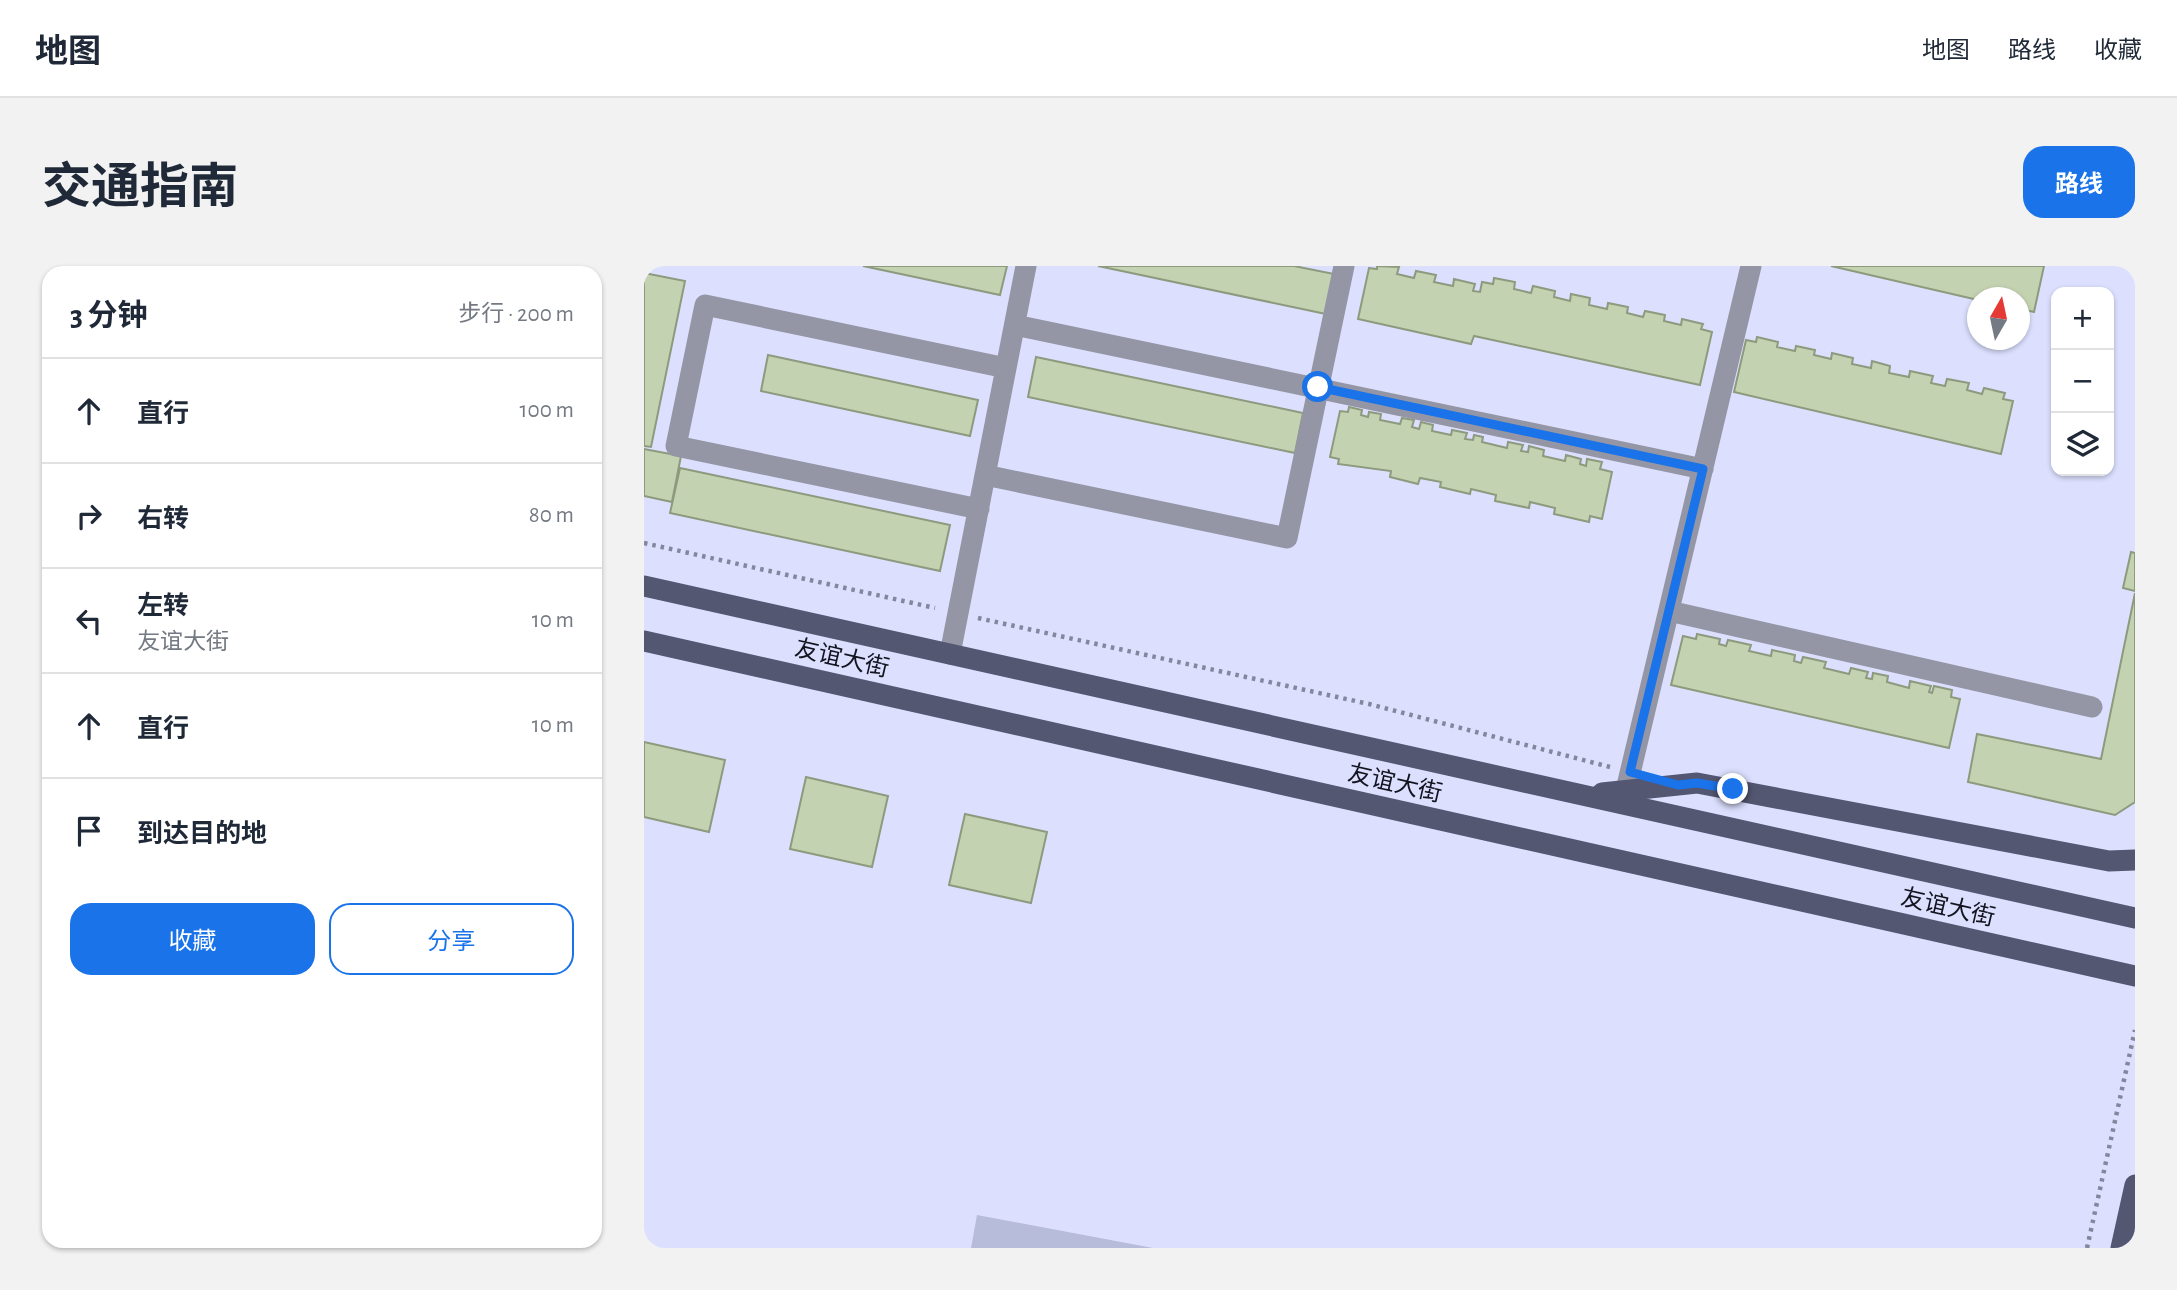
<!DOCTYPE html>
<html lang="zh">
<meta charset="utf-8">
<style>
:root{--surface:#fff;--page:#f2f2f3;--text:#1f2937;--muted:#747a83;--line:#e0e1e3;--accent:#1a73e8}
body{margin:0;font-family:"Alegreya Sans","Noto Sans SC",sans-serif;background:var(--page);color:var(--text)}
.controls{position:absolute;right:21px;top:21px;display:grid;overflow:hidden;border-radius:14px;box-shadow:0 2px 5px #0004}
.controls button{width:63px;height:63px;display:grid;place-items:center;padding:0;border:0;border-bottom:2px solid var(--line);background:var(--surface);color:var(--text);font:35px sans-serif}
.compass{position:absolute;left:1323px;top:21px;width:63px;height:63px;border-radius:50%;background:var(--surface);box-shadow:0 2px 5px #0004;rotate:9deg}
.stop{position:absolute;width:21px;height:21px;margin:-16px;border:5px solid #1a73e8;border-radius:50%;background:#fff}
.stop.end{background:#1a73e8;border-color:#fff;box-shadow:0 2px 7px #0008}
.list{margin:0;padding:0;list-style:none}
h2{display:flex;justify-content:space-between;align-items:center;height:91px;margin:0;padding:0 28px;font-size:30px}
h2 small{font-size:23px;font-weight:400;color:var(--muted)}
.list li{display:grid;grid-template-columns:46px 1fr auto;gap:21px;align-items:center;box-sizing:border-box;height:105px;padding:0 28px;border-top:2px solid var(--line)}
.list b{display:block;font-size:26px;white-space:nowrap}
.list p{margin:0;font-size:23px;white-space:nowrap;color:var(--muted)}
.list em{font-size:23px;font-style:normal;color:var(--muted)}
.actions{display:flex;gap:14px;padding:21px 28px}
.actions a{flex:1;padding:16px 0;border:2px solid var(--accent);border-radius:21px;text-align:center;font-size:24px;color:var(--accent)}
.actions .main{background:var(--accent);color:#fff}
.icon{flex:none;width:38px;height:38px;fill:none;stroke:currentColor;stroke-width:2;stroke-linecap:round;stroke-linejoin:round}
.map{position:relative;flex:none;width:1491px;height:982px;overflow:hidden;border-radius:21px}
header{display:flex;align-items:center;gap:42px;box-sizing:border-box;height:98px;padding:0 35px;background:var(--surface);border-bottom:2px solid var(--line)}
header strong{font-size:33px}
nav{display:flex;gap:38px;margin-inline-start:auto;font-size:24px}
.intro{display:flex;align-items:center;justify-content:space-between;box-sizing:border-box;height:168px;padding:0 42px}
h1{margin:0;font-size:49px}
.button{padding:18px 32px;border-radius:21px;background:var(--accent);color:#fff;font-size:24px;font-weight:700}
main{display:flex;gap:42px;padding:0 42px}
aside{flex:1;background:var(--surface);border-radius:21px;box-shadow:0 2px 5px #0004}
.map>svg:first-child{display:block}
.green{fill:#b8bcdb}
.building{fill:#c3d2b0;stroke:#8d9a7e;stroke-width:2}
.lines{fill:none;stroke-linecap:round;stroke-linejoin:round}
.path{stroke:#83869c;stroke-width:4.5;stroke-dasharray:3.5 5;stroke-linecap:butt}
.minor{stroke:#9496a5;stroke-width:21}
.major{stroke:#545771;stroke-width:21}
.route{stroke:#1a73e8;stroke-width:9}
.labels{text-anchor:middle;stroke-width:6;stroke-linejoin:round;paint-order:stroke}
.street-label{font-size:24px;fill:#13141f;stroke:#dce0fe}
</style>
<header>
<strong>地图</strong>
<nav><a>地图</a><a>路线</a><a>收藏</a></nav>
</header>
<div class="intro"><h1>交通指南</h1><a class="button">路线</a></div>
<main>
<aside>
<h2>3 分钟<small>步行 · 200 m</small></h2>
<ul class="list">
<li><svg class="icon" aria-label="ahead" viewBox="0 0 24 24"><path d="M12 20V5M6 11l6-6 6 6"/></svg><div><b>直行</b></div><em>100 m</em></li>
<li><svg class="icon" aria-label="right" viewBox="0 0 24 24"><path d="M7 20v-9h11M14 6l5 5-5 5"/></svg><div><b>右转</b></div><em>80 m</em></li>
<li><svg class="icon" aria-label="left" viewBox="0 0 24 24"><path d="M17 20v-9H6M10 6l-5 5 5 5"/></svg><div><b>左转</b><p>友谊大街</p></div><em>10 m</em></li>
<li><svg class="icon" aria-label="ahead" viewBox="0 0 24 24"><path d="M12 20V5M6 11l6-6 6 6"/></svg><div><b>直行</b></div><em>10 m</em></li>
<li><svg class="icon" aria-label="arrive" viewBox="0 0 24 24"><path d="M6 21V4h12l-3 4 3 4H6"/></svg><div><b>到达目的地</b></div></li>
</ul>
<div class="actions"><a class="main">收藏</a><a>分享</a></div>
</aside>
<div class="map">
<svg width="1491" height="982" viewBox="0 0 1491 982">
<rect width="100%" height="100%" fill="#dce0fe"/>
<!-- green -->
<path class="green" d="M333,949L509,982H327Z"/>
<!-- building -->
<path class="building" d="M219,0H363L356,29Z
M454,0H650L690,8L682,48Z
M733,0L755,1L753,8L770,12L772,5L792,9L790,16L809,20L810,13L831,18L829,25L836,26L838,16L849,18L850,12L871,16L870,23L887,27L889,20L911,25L910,31L926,35L927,28L946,32L945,39L963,43L964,37L984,41L983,47L999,51L1001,45L1021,49L1020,55L1037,59L1038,53L1059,58L1057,63L1068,66L1056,119L830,70L827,78L714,53L725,2L733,3Z
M1187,0H1400L1390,46L1376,43V32L1334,34Z
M0,7L41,15L7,181L0,180Z
M1113,71L1134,76L1133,81L1151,85L1152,80L1171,84L1170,89L1187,93L1188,87L1209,92L1208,98L1227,102L1228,95L1246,100L1245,107L1265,111L1266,105L1289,110L1287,117L1301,120L1303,113L1325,117L1323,124L1338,128L1340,122L1361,127L1359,133L1369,135L1357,188L1090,126L1102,74L1112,76Z
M124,89L334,134L326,170L117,125Z
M392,91L659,147L651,187L384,131Z
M705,141L718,144L717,149L724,151L725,146L737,148L736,154L756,158L758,152L770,154L768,161L775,163L777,156L789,159L788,165L807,169L808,164L823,167L821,173L829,174L830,169L839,171L838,176L863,182L864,176L879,179L877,185L884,186L885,180L900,184L899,190L921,195L922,189L937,193L936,198L942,200L943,193L958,196L956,203L968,206L958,253L946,250L945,256L910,248L911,242L886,236L885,242L851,235L852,229L827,223L826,228L796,221L797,216L776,212L774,218L746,211L747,205L694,198L695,193L686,191L696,145L704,146Z
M0,183L37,190L28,236L0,230Z
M36,202L306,259L296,305L26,247Z
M1487,286L1491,287V325L1479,322Z
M1491,327V536L1471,549L1324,516L1333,468L1457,493Z
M1053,368L1076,373L1075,378L1082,380L1084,374L1107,379L1105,385L1127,390L1128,384L1151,389L1150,395L1157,397L1159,391L1182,396L1180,402L1205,408L1207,402L1224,406L1222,412L1228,413L1229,407L1244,410L1243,416L1265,422L1266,415L1287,420L1285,426L1288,427L1290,420L1308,424L1307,431L1316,433L1305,482L1027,419L1039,370L1052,373Z
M0,476L81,494L65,566L0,551Z
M162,511L244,530L228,601L146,583Z
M321,548L403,566L387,637L305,619Z"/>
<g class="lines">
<!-- path -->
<path class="path" d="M0,277L291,342
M334,352L725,438L966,501
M1443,982L1491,764"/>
<!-- minor -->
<path class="minor" d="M371,59L1059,203
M341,209L643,272L700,0
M335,243L32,180L61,39L362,102
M1025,345L1448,441
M306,388L382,0
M982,524L1107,0"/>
<!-- major -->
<path class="major" d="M0,320L1491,652
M0,375L1491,710
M958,527L1053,517L1465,595L1491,594
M1477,982L1491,919"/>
</g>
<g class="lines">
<!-- route -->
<path class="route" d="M674,121L1059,203L986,506L1034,519L1053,517L1089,523"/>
</g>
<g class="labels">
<!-- street labels -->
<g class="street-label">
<text transform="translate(198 392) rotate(13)" y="8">友谊大街</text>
<text transform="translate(751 517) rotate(13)" y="8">友谊大街</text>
<text transform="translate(1304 641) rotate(13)" y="8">友谊大街</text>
</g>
</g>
</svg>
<div class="controls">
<button>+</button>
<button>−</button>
<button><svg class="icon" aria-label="layers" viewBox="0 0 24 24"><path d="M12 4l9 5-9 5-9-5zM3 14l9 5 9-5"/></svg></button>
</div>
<svg class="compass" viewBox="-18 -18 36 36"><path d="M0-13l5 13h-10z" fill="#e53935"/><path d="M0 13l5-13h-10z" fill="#747a83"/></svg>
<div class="stop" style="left:674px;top:121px"></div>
<div class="stop end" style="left:1089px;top:523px"></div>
</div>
</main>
